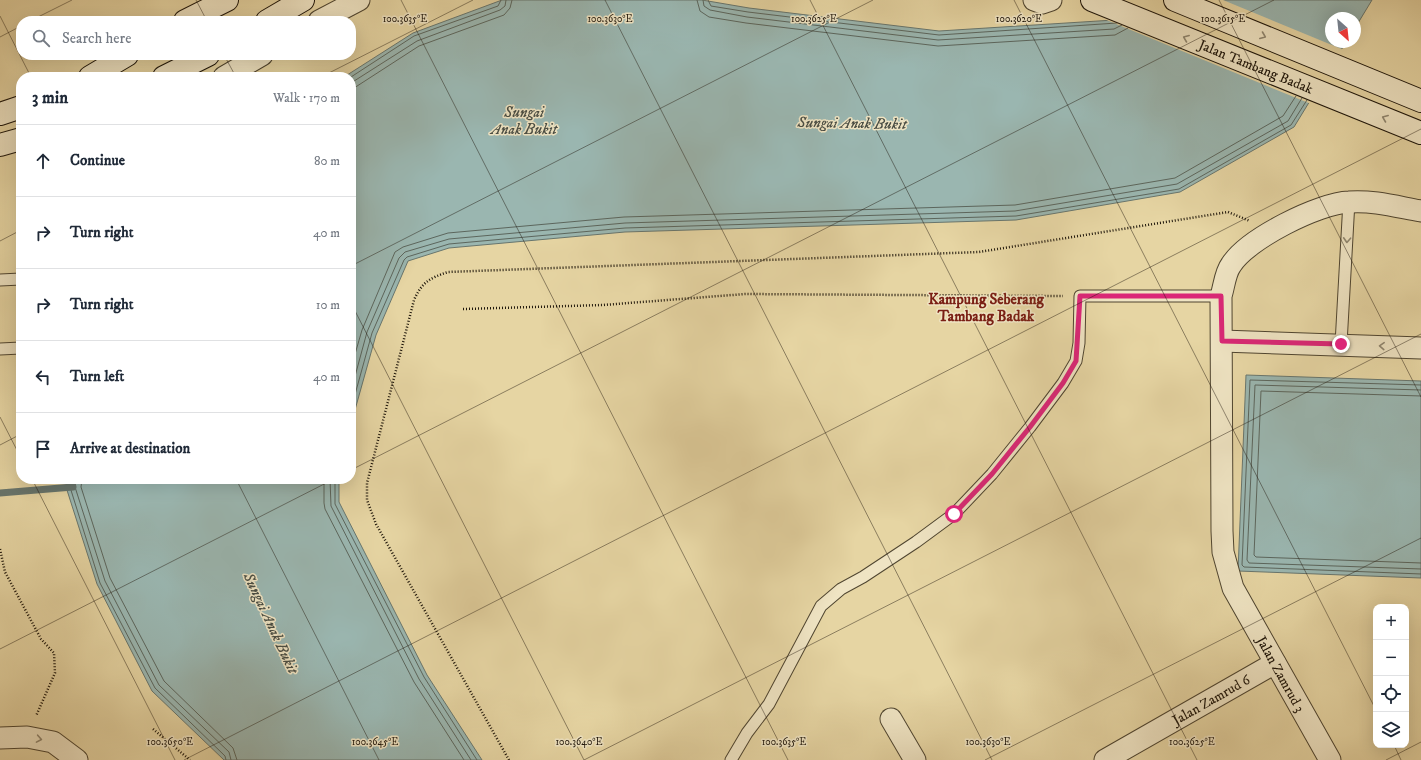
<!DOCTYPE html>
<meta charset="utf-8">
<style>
:root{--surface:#fff;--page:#f6f6f7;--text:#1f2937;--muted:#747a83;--line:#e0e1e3}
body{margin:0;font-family:"IM FELL DW Pica",serif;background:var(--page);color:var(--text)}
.controls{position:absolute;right:12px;bottom:12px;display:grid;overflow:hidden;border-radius:8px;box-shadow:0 4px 16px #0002}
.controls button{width:36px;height:36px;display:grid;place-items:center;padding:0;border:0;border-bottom:1px solid var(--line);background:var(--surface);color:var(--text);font:20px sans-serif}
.compass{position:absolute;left:1325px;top:12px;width:36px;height:36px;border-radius:50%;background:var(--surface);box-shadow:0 4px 16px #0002;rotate:153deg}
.stop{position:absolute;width:12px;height:12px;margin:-9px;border:3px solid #db2777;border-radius:50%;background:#fff}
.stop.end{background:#db2777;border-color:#fff;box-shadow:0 1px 4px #0008}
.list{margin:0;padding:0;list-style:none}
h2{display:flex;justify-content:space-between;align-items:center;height:52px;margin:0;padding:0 16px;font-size:17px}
h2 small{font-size:13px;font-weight:400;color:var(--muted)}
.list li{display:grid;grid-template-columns:26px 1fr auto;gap:12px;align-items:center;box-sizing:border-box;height:72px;padding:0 16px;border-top:1px solid var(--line)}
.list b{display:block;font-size:15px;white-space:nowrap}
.list em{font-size:13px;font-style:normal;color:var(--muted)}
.icon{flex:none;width:22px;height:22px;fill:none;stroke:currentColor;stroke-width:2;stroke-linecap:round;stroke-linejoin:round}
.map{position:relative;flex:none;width:1421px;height:760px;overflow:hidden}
.search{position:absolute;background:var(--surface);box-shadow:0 4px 16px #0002;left:16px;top:16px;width:340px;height:44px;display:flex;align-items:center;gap:10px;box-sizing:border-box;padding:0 14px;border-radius:16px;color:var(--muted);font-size:15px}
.panel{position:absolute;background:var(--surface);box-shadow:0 4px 16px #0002;left:16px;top:72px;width:340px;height:412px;border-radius:16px}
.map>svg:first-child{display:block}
.water{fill:#9ab6b0;stroke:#68766e}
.pier{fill:#e6d5a3}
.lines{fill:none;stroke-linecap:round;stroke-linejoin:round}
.shore{stroke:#5c665d;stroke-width:1}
.stream{stroke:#68766e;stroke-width:7}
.lane-casing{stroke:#4f4530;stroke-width:13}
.street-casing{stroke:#4f4530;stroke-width:23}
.secondary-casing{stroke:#1d150a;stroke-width:24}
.path{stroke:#1d150a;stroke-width:2.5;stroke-dasharray:1 2;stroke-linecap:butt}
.lane{stroke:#efe4c3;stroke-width:11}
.street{stroke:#efe4c3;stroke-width:21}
.secondary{stroke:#efe4c3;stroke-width:22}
.oneway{stroke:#908770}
.route{stroke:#db2777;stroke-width:5}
.ticks{fill:none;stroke:#1d150a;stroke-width:1;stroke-opacity:0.45}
.labels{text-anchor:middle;stroke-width:3;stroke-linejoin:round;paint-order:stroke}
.street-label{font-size:14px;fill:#1d150a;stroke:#efe4c3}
.water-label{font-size:15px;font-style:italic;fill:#494d44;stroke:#efe4c3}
.neighbourhood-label{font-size:15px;font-weight:bold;fill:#7a1f14;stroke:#efe4c3}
.ticks-label{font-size:10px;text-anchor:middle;fill:#1d150a;stroke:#efe4c3;stroke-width:3;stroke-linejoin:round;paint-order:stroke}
</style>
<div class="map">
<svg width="1421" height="760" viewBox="0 0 1421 760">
<rect width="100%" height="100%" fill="#e6d5a3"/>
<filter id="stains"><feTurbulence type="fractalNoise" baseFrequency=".005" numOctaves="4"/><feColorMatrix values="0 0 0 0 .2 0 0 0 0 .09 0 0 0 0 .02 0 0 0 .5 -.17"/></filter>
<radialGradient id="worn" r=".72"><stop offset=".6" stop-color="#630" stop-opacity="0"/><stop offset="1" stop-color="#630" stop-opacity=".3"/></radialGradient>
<!-- water -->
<path class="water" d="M502,0H702L749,8L939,31L1114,20L1137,0H1372L1355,28V18H1331V42H1346L1294,127L1180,192L1016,220L625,232L449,248L408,261L376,335L351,424V77H344L413,33Z
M1246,375L1421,381V578L1238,571Z
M67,479H339V502L427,675L482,760H224L152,691L97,584L66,487Z"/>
<!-- pier -->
<path class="pier" d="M1134,0H1223L1344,50L1311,104L1104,19L1113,18Z"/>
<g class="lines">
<!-- shore -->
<path class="shore" d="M697,0L700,11L709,17L746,23L938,46L1115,35L1128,28
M703,0L704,6L710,10L747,17L938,40L1114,29L1122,25
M708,0L711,6L748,12L939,35L1117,23
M351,77L414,36L498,6L501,0
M351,83L417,41L500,10L505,6L506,0
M351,90L419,46L504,15L510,8L512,0
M351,368L362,330L395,252L403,247L448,233L624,217L1015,205L1175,178L1283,116L1296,96
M1421,385L1250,380L1242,565L1244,567L1421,574
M1421,390L1255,385L1247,560L1249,563L1421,569
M351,391L367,332L399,258L405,252L449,239L625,223L1015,211L1177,184L1288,121L1302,98
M1421,396L1261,391L1254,555L1256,557L1421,563
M351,409L372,333L404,260L407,257L449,244L625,228L1016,216L1179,189L1291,125L1307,100
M71,479L70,487L100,583L155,688L225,756L226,760
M76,479L75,487L105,581L159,685L229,752L231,760
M82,479L81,487L110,578L164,681L233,748L237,760
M324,479V503L325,509L414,682L464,760
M330,479L331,506L419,679L471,760
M335,479V504L424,677L477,760"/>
<!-- stream -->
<path class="stream" d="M0,493L73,487"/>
<defs>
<path id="lane" d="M0,280L21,279
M1341,344L1349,201
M0,349L21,348
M731,760L747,733L769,704L821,606L841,589L863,577L916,542L954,514L992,474L1030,427L1063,383L1076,361L1079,343L1080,296H1221"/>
<g id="street">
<path d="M1034,0L1042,3L1051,0"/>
<path d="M319,21L359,0"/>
<path d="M224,77L262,55"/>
<path d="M1222,341L1421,348"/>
<path d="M891,719L915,760"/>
<path d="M0,738L27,737L53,742L77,760"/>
<path id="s1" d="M1105,760L1275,663"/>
<path d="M1330,760L1233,588L1223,552L1222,531L1221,296C1224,287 1225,273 1231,265C1247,239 1319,203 1349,202C1373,200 1398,207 1421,211"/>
</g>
<g id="secondary">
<path id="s2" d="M1092,0L1421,133"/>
<path d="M1175,0L1421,101"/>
<path d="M185,21L227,0"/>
<path d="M267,21L303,0"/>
<path d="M90,77L127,55"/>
<path d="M164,77L208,55"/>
<path d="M0,114L21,107"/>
<path d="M0,145L21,139"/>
</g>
</defs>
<!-- lane casing -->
<use href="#lane" class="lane-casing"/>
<!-- street casing -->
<use href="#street" class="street-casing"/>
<!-- secondary casing -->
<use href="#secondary" class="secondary-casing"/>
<!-- path -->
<path class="path" d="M463,309L603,305L745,294L1063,296
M0,549L5,572L41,639L54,653L55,673L36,716
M153,729L190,760
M509,760L376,524L367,500V483L414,300C422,282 430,278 448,272L979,252L1228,212L1250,221"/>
<!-- lane -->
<use href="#lane" class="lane"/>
<!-- street -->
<use href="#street" class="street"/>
<!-- secondary -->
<use href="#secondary" class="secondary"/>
</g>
<!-- one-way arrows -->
<defs><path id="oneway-chevron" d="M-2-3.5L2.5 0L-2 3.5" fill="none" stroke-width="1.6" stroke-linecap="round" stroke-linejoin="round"/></defs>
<g class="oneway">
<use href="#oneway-chevron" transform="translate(1263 36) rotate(22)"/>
<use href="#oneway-chevron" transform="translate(1186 38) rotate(-158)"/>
<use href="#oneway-chevron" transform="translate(1385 118) rotate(-158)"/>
<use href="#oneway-chevron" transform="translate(1347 240) rotate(93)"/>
<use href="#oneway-chevron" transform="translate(1382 346) rotate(-177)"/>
<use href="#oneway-chevron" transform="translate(39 739) rotate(10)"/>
</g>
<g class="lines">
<!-- route -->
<path class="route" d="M954,514L992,474L1030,427L1063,383L1076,361L1080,296H1221L1222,341L1341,344"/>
</g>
<!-- ticks -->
<path class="ticks" d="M196,0L207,21M401,0L788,760M605,0L992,760M810,0L1197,760M1014,0L1376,710M1219,0L1421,397M0,16L31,77M30,21L72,0M0,37L21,26M224,55L236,77M321,77L473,0M0,241L21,230M351,266L873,0M351,303L584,760M0,417L21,458M0,445L21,434M351,470L1274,0M32,479L175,760M236,479L379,760M0,649L334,479M1394,745L1401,760M184,760L1421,129M584,760L1421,334M985,760L1421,538M1386,760L1421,742"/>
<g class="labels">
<!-- street labels -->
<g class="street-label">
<text dy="5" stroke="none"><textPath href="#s2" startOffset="177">Jalan Tambang Badak</textPath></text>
<text transform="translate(1281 674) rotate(61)" y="5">Jalan Zamrud 3</text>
<text dy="5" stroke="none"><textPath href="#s1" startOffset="122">Jalan Zamrud 6</textPath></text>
</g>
<!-- water labels -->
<g class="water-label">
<text x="524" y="117">Sungai<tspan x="524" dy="17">Anak Bukit</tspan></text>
<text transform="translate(852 123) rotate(1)" y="5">Sungai Anak Bukit</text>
<text transform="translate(271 623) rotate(65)" y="5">Sungai Anak Bukit</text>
</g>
<!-- neighbourhood labels -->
<g class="neighbourhood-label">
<text x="986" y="304">Kampung Seberang<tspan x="986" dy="17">Tambang Badak</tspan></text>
</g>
</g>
<g class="ticks-label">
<text x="405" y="22">100.3635°E</text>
<text x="610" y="22">100.3630°E</text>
<text x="814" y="22">100.3625°E</text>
<text x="1019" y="22">100.3620°E</text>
<text x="1223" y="22">100.3615°E</text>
<text x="170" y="745">100.3650°E</text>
<text x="375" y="745">100.3645°E</text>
<text x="579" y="745">100.3640°E</text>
<text x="784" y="745">100.3635°E</text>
<text x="988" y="745">100.3630°E</text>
<text x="1192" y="745">100.3625°E</text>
</g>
<rect width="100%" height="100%" filter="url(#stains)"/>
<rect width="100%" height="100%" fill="url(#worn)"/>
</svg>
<div class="controls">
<button>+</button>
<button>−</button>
<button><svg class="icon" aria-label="locate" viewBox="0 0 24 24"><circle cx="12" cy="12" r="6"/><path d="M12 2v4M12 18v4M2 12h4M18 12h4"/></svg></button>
<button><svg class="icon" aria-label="layers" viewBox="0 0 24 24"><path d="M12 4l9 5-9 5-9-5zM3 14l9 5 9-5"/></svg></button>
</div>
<svg class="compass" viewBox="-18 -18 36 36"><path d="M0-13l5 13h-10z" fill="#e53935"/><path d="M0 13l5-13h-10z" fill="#747a83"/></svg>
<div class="stop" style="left:954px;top:514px"></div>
<div class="stop end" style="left:1341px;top:344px"></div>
<div class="search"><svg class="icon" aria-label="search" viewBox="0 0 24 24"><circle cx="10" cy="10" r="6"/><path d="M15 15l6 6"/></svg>Search here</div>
<section class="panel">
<h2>3 min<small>Walk · 170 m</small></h2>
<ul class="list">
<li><svg class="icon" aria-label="ahead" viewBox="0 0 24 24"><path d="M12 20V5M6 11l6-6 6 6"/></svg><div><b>Continue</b></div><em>80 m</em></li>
<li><svg class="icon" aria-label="right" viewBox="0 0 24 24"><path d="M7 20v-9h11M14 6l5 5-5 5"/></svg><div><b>Turn right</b></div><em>40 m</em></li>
<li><svg class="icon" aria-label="right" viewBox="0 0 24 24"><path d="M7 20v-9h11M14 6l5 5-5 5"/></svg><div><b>Turn right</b></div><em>10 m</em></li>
<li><svg class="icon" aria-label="left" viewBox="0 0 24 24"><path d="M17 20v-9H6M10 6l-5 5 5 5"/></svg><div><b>Turn left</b></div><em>40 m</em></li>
<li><svg class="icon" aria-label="arrive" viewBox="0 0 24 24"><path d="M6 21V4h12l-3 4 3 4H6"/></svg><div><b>Arrive at destination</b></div></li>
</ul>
</section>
</div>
